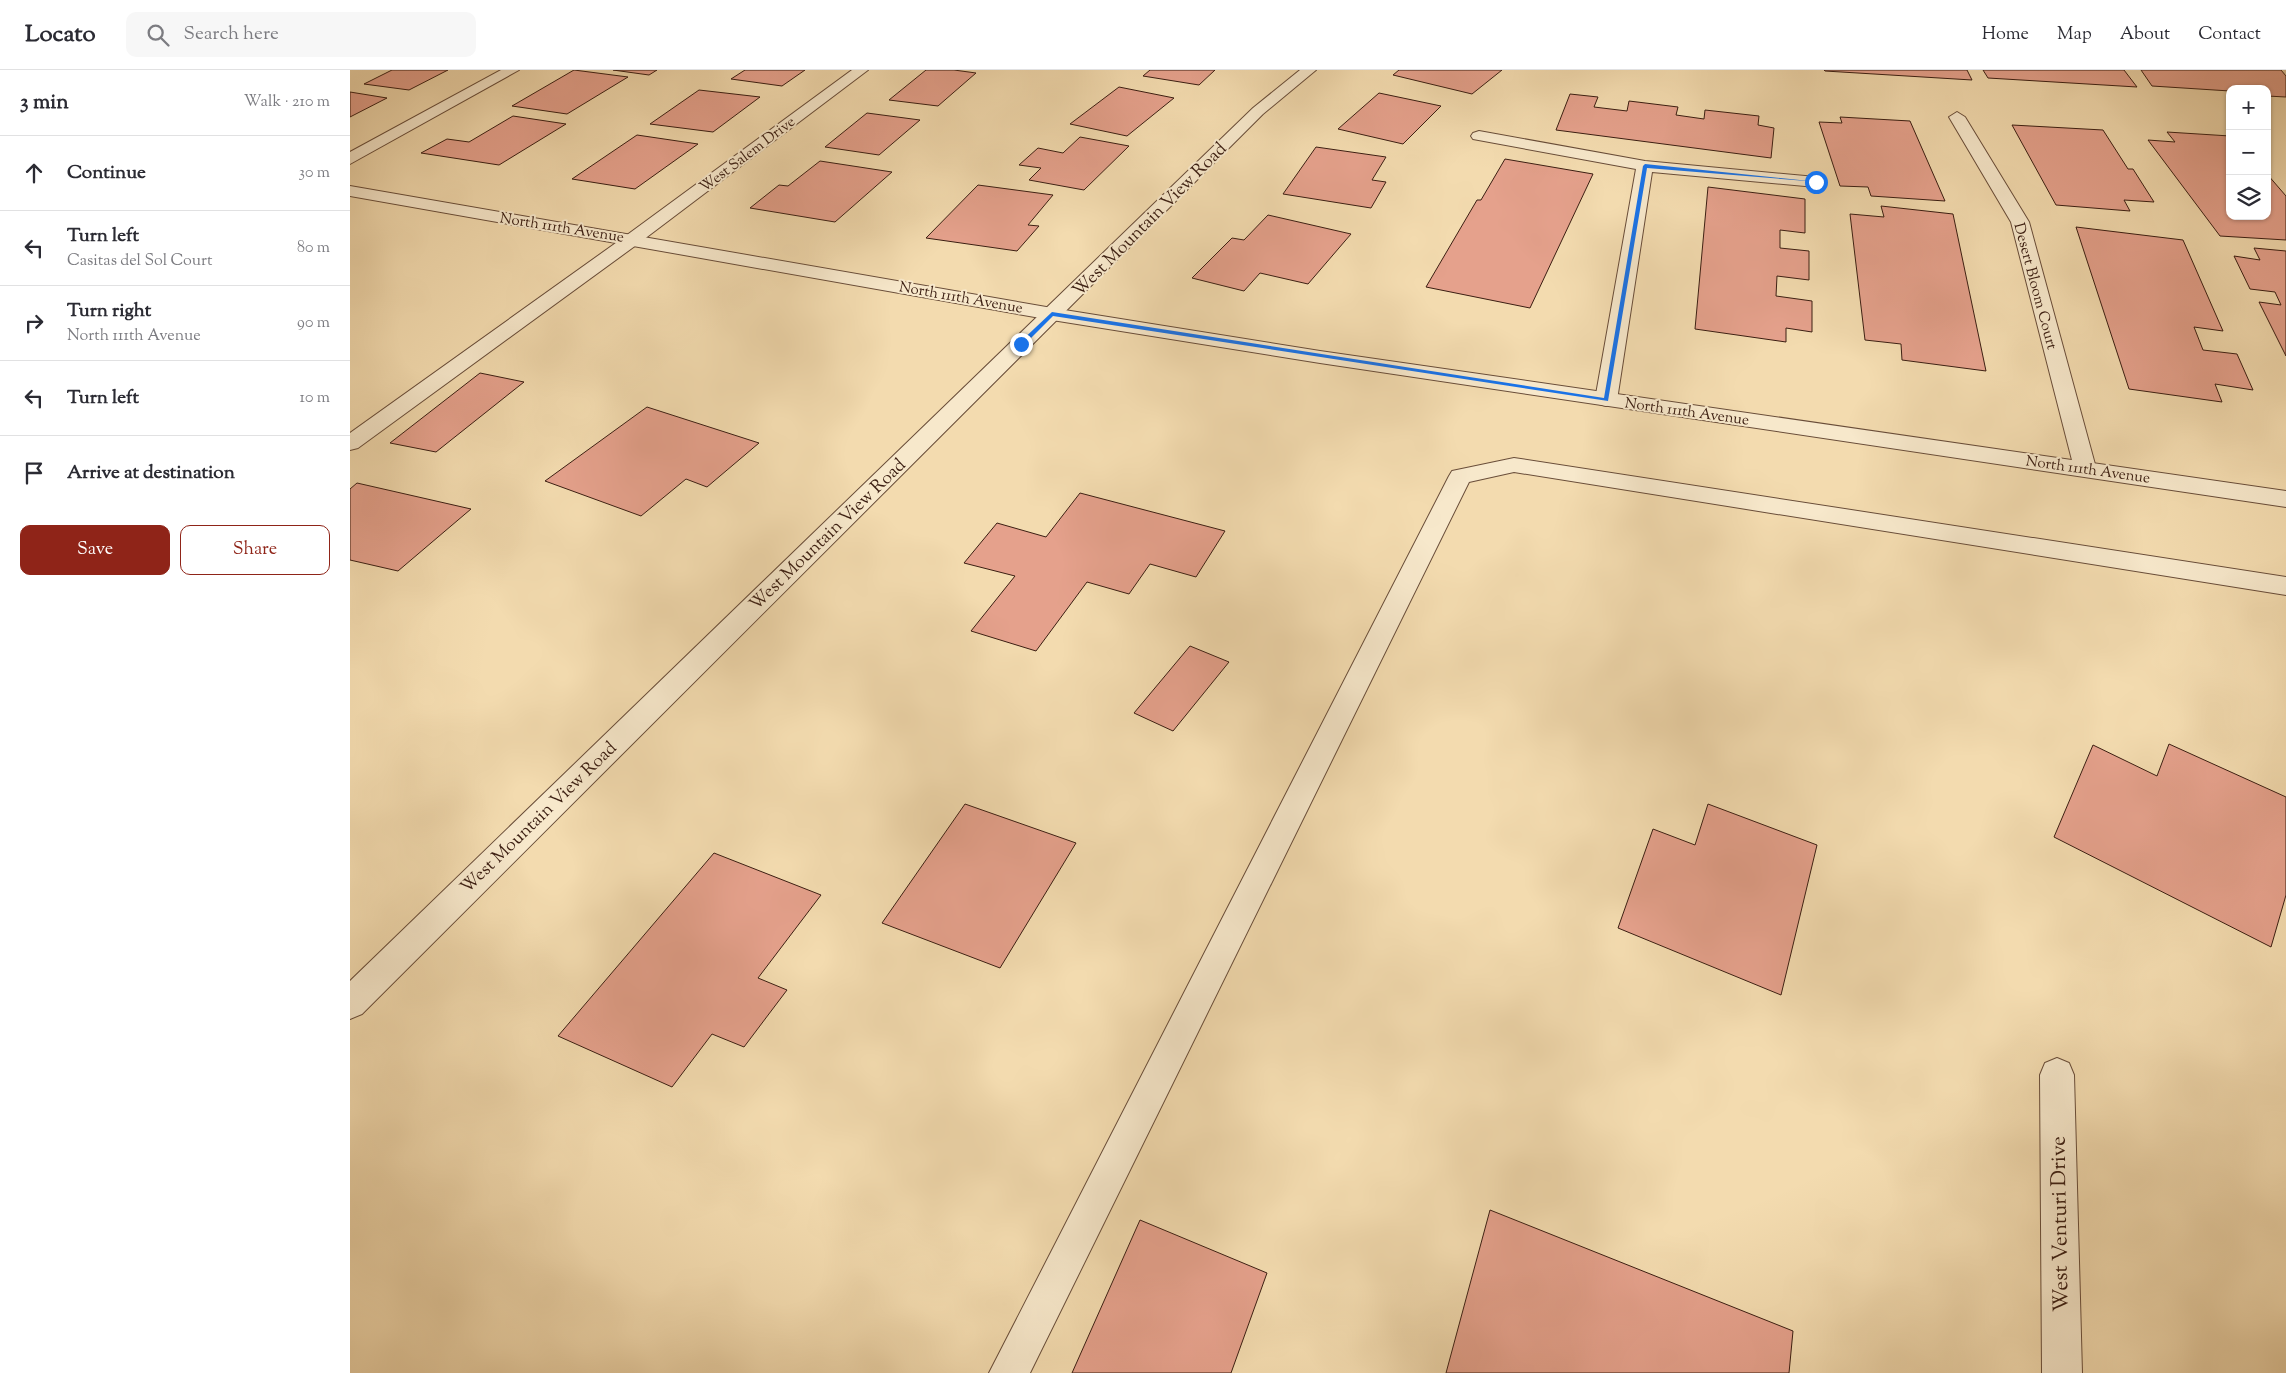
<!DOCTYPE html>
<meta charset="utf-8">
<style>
:root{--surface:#fff;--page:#f7f7f7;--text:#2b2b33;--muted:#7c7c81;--line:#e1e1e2;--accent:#8f2418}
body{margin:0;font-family:"Sorts Mill Goudy",serif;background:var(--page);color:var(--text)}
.controls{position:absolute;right:15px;top:15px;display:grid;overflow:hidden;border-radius:10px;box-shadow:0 1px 4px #0004}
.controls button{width:45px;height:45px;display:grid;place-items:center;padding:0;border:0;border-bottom:1px solid var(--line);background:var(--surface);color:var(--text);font:25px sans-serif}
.stop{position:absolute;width:15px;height:15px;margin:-11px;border:4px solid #1a73e8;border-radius:50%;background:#fff}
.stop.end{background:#1a73e8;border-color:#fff;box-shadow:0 1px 5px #0008}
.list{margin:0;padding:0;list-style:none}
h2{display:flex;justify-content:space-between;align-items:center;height:65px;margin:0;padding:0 20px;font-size:21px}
h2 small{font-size:16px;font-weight:400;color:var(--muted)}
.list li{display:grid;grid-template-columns:32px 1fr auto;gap:15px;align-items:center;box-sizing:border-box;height:75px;padding:0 20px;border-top:1px solid var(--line)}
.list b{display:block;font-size:19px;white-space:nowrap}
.list p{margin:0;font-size:16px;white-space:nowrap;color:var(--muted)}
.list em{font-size:16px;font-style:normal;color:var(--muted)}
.actions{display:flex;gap:10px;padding:15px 20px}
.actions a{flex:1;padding:11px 0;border:1px solid var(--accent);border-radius:10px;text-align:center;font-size:18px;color:var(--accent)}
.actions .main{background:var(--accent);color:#fff}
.icon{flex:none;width:28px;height:28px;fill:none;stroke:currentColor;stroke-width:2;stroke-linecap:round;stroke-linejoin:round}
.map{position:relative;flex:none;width:1936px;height:1303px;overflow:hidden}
header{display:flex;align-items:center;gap:30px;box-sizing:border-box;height:70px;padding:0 25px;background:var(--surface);border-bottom:1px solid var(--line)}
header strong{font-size:24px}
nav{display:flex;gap:28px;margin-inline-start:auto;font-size:18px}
.search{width:350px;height:45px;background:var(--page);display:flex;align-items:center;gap:12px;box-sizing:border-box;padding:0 18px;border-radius:10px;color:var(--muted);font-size:19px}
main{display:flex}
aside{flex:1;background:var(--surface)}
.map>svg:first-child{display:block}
.building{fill:#e5a18c;stroke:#3b1e12}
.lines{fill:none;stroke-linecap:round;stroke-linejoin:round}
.service-casing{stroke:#694d39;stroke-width:2}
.pedestrian-casing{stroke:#694d39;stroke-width:2}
.minor-casing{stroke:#694d39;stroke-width:2}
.tertiary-casing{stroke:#694d39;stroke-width:2}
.service{fill:#f7e8cb;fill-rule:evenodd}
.pedestrian{fill:#f7e8cb;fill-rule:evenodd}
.minor{fill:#f7e8cb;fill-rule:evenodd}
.tertiary{fill:#f7e8cb;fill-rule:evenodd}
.route{fill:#1a73e8}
.labels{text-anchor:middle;stroke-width:4;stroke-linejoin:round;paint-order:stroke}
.far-street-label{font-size:15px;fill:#3b1e12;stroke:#f7e8cb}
.street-label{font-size:18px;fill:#3b1e12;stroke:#f7e8cb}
.near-street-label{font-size:21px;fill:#3b1e12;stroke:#f7e8cb}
</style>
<header>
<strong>Locato</strong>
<div class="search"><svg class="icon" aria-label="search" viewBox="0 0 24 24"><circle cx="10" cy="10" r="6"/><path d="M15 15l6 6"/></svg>Search here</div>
<nav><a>Home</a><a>Map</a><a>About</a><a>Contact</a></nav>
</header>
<main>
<aside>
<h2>3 min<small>Walk · 210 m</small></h2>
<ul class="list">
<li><svg class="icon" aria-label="ahead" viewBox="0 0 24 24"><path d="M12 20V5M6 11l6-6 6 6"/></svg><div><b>Continue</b></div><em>30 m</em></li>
<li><svg class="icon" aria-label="left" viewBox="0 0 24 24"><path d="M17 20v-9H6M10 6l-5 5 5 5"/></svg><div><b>Turn left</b><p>Casitas del Sol Court</p></div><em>80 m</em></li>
<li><svg class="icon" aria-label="right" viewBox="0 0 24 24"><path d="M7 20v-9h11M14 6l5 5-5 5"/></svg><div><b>Turn right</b><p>North 111th Avenue</p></div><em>90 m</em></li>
<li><svg class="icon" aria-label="left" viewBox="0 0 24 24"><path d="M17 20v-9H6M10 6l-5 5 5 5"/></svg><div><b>Turn left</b></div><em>10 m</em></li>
<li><svg class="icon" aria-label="arrive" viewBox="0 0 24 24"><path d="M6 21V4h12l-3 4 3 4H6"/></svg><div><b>Arrive at destination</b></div></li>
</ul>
<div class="actions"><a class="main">Save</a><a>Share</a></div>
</aside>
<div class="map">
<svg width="1936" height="1303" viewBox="0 0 1936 1303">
<rect width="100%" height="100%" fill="#f3dbaf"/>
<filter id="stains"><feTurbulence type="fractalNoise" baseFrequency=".004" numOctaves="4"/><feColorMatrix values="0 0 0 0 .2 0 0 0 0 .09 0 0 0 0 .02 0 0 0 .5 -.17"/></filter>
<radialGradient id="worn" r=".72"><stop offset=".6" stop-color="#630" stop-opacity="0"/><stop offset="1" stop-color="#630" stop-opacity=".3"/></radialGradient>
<!-- building -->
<path class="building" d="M42,0H98L59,20L14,14Z
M224,0L278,7L217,44L162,36Z
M263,0H307L299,5Z
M395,0H455L432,16L381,9Z
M576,0H604L626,3L588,36L539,30Z
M800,0H865L849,15L793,6Z
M1049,0H1152L1122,24L1043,5Z
M1474,0H1617L1622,10L1475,1Z
M1633,0H1774L1787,17L1638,8Z
M1791,0H1931L1936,6V27L1917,26V19H1880V21L1802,16Z
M769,17L824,28L777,66L720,54Z
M349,20L410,27L363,62L300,54Z
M0,22L37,28L0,47Z
M1029,23L1091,36L1053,74L988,59Z
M1220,24L1248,27L1244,37L1277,41L1279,31L1328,37L1326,45L1354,49L1355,40L1409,46L1408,55L1424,58L1421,88L1206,60Z
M517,43L570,50L529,85L475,77Z
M163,46L216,54L149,95L71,83L97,69L119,72Z
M1490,47L1560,51L1595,131L1521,126L1518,117L1490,116L1469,52L1492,53Z
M1662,55L1753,60L1778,99H1783L1804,132L1774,130L1780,141L1706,135Z
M1817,62L1880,66V146H1917V104L1936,126V170L1870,166L1798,70L1825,72Z
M287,65L348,74L285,119L222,109Z
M730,67L779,76L734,120L679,110L691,98L669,95L688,78L713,83Z
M966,77L1036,87L1022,110L1036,112L1021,138L933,124Z
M1155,89L1243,104L1180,238L1076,217L1127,130H1131Z
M470,91L542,102L485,152L400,138L429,115L438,116Z
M628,115L703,125L678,155L689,156L667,181L576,168Z
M1358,117L1455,129V163L1430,160V178L1459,181V210L1427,206L1426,226L1462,231V262L1436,258V272L1345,259Z
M1531,136L1603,144L1636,301L1552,290L1551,274L1515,270L1500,144L1534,147Z
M918,145L1001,164L958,214L910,203L894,221L842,208L882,168L894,170Z
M1726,157L1833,170L1873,261L1844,257L1853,280L1887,284L1903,320L1865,314L1872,332L1779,319Z
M1904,178L1936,181V286L1909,232L1931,235L1925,222L1900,219L1884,186L1910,190Z
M130,303L174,312L86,382L40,373Z
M297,337L409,373L357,417L336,409L291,446L195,411Z
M7,413L121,439L48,501L0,490V419Z
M730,423L875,461L846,507L800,494L779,524L737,512L686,581L621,561L665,506L614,493L647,453L696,467Z
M840,576L879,592L823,661L784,643Z
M1819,674L1936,727V825L1921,877L1704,767L1743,675L1807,706Z
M615,734L726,773L650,898L532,853Z
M1358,734L1467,775L1431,925L1268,858L1303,759L1345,775Z
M364,783L471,825L408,908L437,920L394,977L362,964L322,1017L208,966Z
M1140,1140L1443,1261L1439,1303H1096Z
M790,1150L917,1203L881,1303H722Z"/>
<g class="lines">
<defs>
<path id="service" d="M283,164L289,165L292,169L289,173L8,378L0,380V363L277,165Z
M1164,388L1936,507V525L1164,402L1119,412L680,1303H639L1099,406L1102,401Z"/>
<path id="pedestrian" d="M1607,42L1615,47L1679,152L1746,398L1743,403L1735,405L1727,403L1724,398L1661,152L1599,47Z
M1129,61L1295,91L1466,107L1472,108L1474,112L1472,116L1466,117L1302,102L1267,330L1263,334L1256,336L1249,334L1245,330L1286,99L1123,69L1121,66L1123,63Z"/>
<path id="minor" d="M151,0H169L0,94V82Z
M502,0H518L289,173H277L274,169L277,165Z
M950,0H966L913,44L12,944L0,949V911L903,38Z
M1707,988L1719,993L1724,1005L1732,1303H1692L1690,1005L1695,993Z"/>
<path id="tertiary" d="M0,116L702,238L970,281L1936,421V437L970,293L702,250L0,126Z"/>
</defs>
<!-- service casing -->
<use href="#service" class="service-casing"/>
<!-- pedestrian casing -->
<use href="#pedestrian" class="pedestrian-casing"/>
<!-- minor casing -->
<use href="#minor" class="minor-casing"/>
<!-- tertiary casing -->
<use href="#tertiary" class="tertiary-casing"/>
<!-- service -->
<use href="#service" class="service"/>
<!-- pedestrian -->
<use href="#pedestrian" class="pedestrian"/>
<!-- minor -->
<use href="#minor" class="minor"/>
<!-- tertiary -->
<use href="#tertiary" class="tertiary"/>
</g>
<!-- route -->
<path class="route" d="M1295,94L1469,112L1297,98L1258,331L703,246L673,276L668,274L702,242L1254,328L1293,96Z"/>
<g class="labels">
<!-- far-street labels -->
<g class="far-street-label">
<text transform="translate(397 84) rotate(-37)" y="5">West Salem Drive</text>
<text transform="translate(212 157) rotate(9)" y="5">North 111th Avenue</text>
<text transform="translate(1686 216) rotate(75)" y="5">Desert Bloom Court</text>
<text transform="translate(611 227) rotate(10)" y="5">North 111th Avenue</text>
<text transform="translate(1337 341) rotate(8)" y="5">North 111th Avenue</text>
<text transform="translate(1738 399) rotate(8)" y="5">North 111th Avenue</text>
</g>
<!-- street labels -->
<g class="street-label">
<text transform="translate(799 149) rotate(-45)" y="6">West Mountain View Road</text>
<text transform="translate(477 464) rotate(-44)" y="6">West Mountain View Road</text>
<text transform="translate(188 747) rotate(-44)" y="6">West Mountain View Road</text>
</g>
<!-- near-street labels -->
<g class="near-street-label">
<text transform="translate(1709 1154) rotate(-91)" y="7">West Venturi Drive</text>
</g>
</g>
<rect width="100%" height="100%" filter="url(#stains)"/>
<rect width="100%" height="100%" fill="url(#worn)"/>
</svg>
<div class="controls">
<button>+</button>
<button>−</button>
<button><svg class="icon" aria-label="layers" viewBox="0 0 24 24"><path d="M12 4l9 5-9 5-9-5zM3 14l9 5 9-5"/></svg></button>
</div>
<div class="stop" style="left:1466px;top:112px"></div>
<div class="stop end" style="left:671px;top:274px"></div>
</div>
</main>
